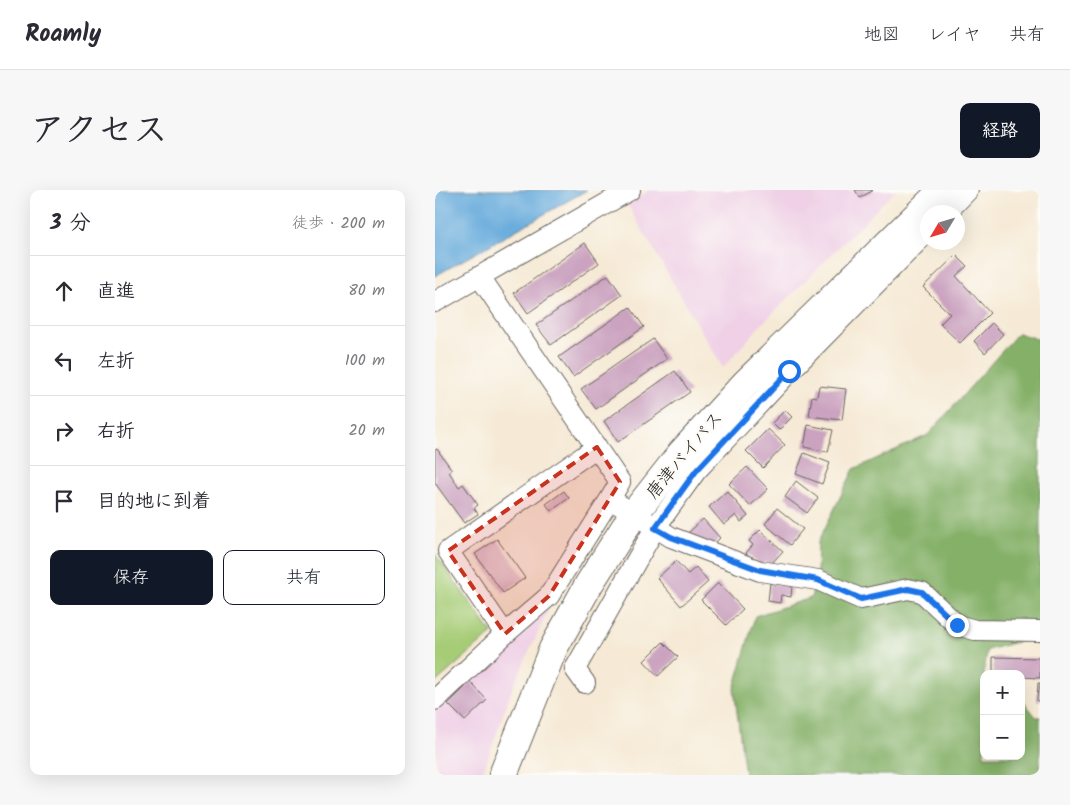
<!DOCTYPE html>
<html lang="ja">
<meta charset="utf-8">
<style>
:root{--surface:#fff;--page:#f7f7f7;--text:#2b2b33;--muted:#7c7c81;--line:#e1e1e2;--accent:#111827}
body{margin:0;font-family:Kalam,"Klee One",sans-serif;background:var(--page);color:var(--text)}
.controls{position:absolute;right:15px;bottom:15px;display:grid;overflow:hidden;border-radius:10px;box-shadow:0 5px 20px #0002}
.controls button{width:45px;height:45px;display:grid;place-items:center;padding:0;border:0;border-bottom:1px solid var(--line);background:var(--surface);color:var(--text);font:25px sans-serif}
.compass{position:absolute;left:485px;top:15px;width:45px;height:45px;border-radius:50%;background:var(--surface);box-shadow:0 5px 20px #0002;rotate:232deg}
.stop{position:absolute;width:15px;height:15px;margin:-11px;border:4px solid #1a73e8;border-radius:50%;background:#fff}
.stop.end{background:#1a73e8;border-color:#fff;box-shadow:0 1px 5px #0008}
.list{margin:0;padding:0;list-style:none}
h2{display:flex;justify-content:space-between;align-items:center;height:65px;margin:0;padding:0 20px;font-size:21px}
h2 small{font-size:16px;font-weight:400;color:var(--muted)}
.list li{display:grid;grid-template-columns:32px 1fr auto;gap:15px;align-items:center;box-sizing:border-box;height:70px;padding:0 20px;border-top:1px solid var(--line)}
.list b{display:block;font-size:19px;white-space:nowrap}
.list em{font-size:16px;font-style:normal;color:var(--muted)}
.actions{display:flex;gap:10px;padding:15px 20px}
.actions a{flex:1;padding:11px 0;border:1px solid var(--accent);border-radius:10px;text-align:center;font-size:18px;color:var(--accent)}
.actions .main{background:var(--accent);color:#fff}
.icon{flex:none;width:28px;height:28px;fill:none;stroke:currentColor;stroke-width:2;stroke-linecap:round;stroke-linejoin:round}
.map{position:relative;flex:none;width:605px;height:585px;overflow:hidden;border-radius:10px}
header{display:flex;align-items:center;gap:30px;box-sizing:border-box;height:70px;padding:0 25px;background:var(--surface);border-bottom:1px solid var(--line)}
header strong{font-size:24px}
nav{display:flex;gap:28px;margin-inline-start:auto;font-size:18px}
.intro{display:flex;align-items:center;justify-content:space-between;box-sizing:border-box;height:120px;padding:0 30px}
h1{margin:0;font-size:35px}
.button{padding:12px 22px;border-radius:10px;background:var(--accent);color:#fff;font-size:18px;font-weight:700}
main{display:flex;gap:30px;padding:0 30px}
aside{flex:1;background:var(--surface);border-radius:10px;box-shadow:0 5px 20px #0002}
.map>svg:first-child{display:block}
.built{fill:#efd0e6}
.green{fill:#a6cc76;stroke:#617449}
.forest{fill:#84b067;stroke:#506642}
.water{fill:#67abdc;stroke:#42647c}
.building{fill:#cba3c0}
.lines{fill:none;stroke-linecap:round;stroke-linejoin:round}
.minor-casing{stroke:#68645d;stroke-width:22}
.highway-casing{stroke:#68645d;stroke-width:30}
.minor{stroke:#fff;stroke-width:20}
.highway{stroke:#fff;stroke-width:28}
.route{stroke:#1a73e8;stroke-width:6}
.marked{fill:#c8321e;fill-opacity:0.2;stroke:#c8321e;stroke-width:4;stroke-dasharray:10 6;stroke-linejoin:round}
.labels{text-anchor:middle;stroke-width:5;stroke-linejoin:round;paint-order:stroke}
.street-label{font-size:18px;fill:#1c1c1c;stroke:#fdfcf7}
</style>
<header>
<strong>Roamly</strong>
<nav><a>地図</a><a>レイヤ</a><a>共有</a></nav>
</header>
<div class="intro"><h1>アクセス</h1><a class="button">経路</a></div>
<main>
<aside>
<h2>3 分<small>徒歩 · 200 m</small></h2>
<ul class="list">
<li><svg class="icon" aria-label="ahead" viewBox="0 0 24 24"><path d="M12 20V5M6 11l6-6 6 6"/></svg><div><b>直進</b></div><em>80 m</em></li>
<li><svg class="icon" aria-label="left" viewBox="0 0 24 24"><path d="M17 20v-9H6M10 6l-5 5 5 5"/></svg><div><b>左折</b></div><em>100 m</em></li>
<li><svg class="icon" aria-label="right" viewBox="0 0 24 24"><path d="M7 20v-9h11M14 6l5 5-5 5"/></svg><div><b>右折</b></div><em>20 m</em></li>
<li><svg class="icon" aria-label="arrive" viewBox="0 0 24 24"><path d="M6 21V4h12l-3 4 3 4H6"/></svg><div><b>目的地に到着</b></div></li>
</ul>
<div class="actions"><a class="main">保存</a><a>共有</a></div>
</aside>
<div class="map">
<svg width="605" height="585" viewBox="0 0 605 585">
<rect width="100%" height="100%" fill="#fdfcf7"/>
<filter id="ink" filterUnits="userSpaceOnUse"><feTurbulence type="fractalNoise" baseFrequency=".02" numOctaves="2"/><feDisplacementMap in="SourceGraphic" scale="10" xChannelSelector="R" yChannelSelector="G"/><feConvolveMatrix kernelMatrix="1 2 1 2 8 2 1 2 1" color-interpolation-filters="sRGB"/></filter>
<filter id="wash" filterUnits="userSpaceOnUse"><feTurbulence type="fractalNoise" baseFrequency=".0096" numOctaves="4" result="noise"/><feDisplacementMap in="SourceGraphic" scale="20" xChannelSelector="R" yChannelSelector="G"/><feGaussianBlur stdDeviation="1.12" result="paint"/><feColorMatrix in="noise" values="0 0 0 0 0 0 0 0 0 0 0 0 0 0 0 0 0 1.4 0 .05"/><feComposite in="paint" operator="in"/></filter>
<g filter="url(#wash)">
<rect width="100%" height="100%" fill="#f6ead6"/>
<!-- built -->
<path class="built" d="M215,0H461L324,137L288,178L192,14Z
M116,414L77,499L47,585H2L0,519Z"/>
<!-- green -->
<path class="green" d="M0,364L57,443L0,493Z"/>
<!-- forest -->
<path class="forest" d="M583,143L605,150V446L552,460L549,484V566H586V508L601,527H605V585H310L299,499L320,426L376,408L382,381L383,352L419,279L493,245Z"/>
<!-- water -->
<path class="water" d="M5,0H152L0,86V2Z"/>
<g id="blocks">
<!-- building -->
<path class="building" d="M420,0H438L425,8Z
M150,53L164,73L93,123L79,103Z
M521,65L532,76L521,86L555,123L525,153L505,134L515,124L488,97Z
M173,85L187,105L116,155L101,135Z
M195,117L209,137L138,187L124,167Z
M557,133L568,144L550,163L539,151Z
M218,149L232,169L161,219L146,199Z
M240,181L255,202L183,252L169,231Z
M384,196L411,199L407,230L374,226L377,206L382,207Z
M350,220L357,227L344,240L337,233Z
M373,235L398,240L393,262L369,257Z
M333,239L350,255L328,278L311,261Z
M2,259L17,280L14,282L24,297L28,294L43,315L39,318L43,324L29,333L0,293V260Z
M369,263L395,273L387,294L361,284Z
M312,277L333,299L315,316L294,294Z
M361,291L383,308L372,323L350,307Z
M129,301L134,308L116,321L111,314Z
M292,301L313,326L306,332L301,325L289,335L274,317Z
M342,318L368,339L355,355L330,334Z
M268,329L285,348L277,356L251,345Z
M325,340L348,361L335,375L331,371L326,376L311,363L318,355L314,351Z
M62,349L90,388L68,403L40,364Z
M241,371L253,384L261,377L273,392L246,416L222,388Z
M283,393L308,419L291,435L266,410Z
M335,393L357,396L356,407L346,405L345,413L333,411Z
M228,452L243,467L223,486L209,471Z
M558,467L605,468V488L586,487V484H558Z
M35,492L52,510L30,531L13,514Z
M603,493H605V511H602Z"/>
</g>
</g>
<g filter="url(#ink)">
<use href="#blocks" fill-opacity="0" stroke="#68645d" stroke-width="1"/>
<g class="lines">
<defs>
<path id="minor" d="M512,22L533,0
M45,87L185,292L175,309L236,347L325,381L383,390L426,409L473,399L487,402L522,435L540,440L605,441
M0,112L195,0
M70,444L13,361L162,257
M150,493L140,479L220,338L261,281L355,181L492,42
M0,510L70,444L114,406L175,309"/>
<path id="highway" d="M68,585L118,459L154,394L198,325L246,264L311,193L508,0"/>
</defs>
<!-- minor casing -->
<use href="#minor" class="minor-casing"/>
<!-- highway casing -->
<use href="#highway" class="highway-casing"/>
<!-- minor -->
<use href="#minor" class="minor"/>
<!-- highway -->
<use href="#highway" class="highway"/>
</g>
</g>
<g class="lines" filter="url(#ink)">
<!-- route -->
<path class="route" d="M354,181L261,281L220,338L236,347L325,380L383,390L426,409L473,399L487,402L522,435"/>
</g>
<!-- marked area -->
<path class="marked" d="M162,257L185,292L114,406L70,444L13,361Z"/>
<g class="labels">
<!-- street labels -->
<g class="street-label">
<text transform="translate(249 265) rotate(-50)" y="6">唐津バイパス</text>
</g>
</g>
</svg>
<div class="controls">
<button>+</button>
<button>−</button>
</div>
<svg class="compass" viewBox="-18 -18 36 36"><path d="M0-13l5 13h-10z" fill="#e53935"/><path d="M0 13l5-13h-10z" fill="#7c7c81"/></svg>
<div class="stop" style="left:354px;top:181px"></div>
<div class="stop end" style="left:522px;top:435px"></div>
</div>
</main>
